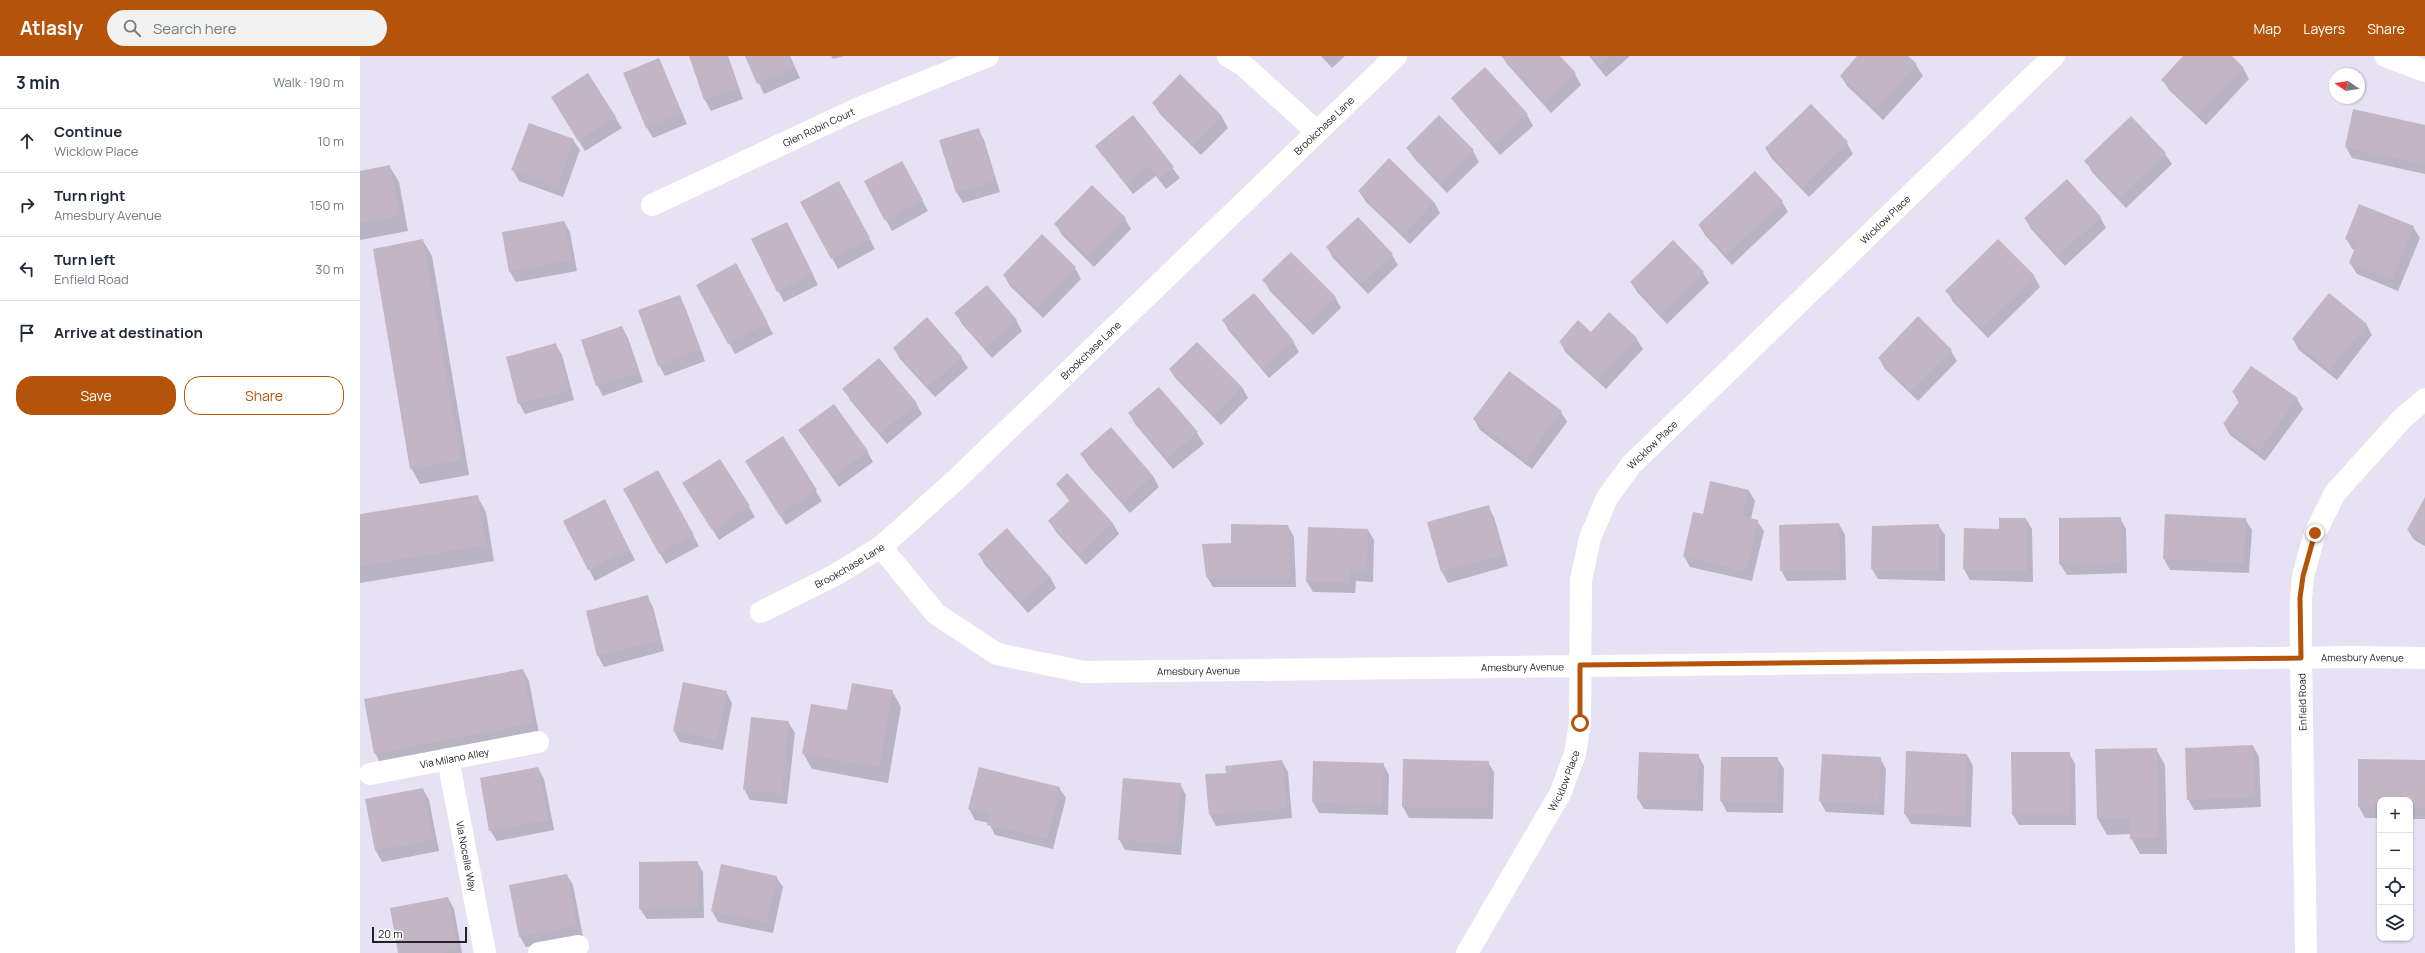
<!DOCTYPE html>
<meta charset="utf-8">
<style>
:root{--surface:#fff;--page:#f2f2f3;--text:#1f2937;--muted:#747a83;--line:#e0e1e3;--accent:#b45309}
body{margin:0;font-family:Manrope,sans-serif;background:var(--page);color:var(--text)}
.controls{position:absolute;right:12px;bottom:12px;display:grid;overflow:hidden;border-radius:8px;box-shadow:0 1px 3px #0004}
.controls button{width:36px;height:36px;display:grid;place-items:center;padding:0;border:0;border-bottom:1px solid var(--line);background:var(--surface);color:var(--text);font:20px sans-serif}
.compass{position:absolute;left:1969px;top:12px;width:36px;height:36px;border-radius:50%;background:var(--surface);box-shadow:0 1px 3px #0004;rotate:282deg}
.scale{position:absolute;left:12px;bottom:10px;width:95px;box-sizing:border-box;padding-left:4px;border:2px solid #242229;border-top:0;font-size:11px;line-height:14px;white-space:nowrap;color:#242229;-webkit-text-stroke:3px #fff;paint-order:stroke}
.stop{position:absolute;width:12px;height:12px;margin:-9px;border:3px solid #b45309;border-radius:50%;background:#fff}
.stop.end{background:#b45309;border-color:#fff;box-shadow:0 1px 4px #0008}
.list{margin:0;padding:0;list-style:none}
h2{display:flex;justify-content:space-between;align-items:center;height:52px;margin:0;padding:0 16px;font-size:17px}
h2 small{font-size:13px;font-weight:400;color:var(--muted)}
.list li{display:grid;grid-template-columns:26px 1fr auto;gap:12px;align-items:center;box-sizing:border-box;height:64px;padding:0 16px;border-top:1px solid var(--line)}
.list b{display:block;font-size:15px;white-space:nowrap}
.list p{margin:0;font-size:13px;white-space:nowrap;color:var(--muted)}
.list em{font-size:13px;font-style:normal;color:var(--muted)}
.actions{display:flex;gap:8px;padding:12px 16px}
.actions a{flex:1;padding:9px 0;border:1px solid var(--accent);border-radius:16px;text-align:center;font-size:14px;color:var(--accent)}
.actions .main{background:var(--accent);color:#fff}
.icon{flex:none;width:22px;height:22px;fill:none;stroke:currentColor;stroke-width:2;stroke-linecap:round;stroke-linejoin:round}
.map{position:relative;flex:none;width:2065px;height:897px;overflow:hidden}
header{display:flex;align-items:center;gap:24px;box-sizing:border-box;height:56px;padding:0 20px;background:var(--accent);color:#fff}
header strong{font-size:19px}
nav{display:flex;gap:22px;margin-inline-start:auto;font-size:14px}
.search{width:280px;height:36px;background:var(--page);display:flex;align-items:center;gap:10px;box-sizing:border-box;padding:0 14px;border-radius:22px;color:var(--muted);font-size:15px}
main{display:flex}
aside{flex:1;background:var(--surface)}
.map>svg:first-child{display:block}
.shadow{fill:#0003}
.building{fill:#c3b5c3}
.lines{fill:none;stroke-linecap:round;stroke-linejoin:round}
.minor{stroke:#fff;stroke-width:22}
.route{stroke:#b45309;stroke-width:5}
.labels{text-anchor:middle;stroke-width:3.5;stroke-linejoin:round;paint-order:stroke}
.street-label{font-size:10px;fill:#242229;stroke:#fff}
</style>
<header>
<strong>Atlasly</strong>
<div class="search"><svg class="icon" aria-label="search" viewBox="0 0 24 24"><circle cx="10" cy="10" r="6"/><path d="M15 15l6 6"/></svg>Search here</div>
<nav><a>Map</a><a>Layers</a><a>Share</a></nav>
</header>
<main>
<aside>
<h2>3 min<small>Walk · 190 m</small></h2>
<ul class="list">
<li><svg class="icon" aria-label="ahead" viewBox="0 0 24 24"><path d="M12 20V5M6 11l6-6 6 6"/></svg><div><b>Continue</b><p>Wicklow Place</p></div><em>10 m</em></li>
<li><svg class="icon" aria-label="right" viewBox="0 0 24 24"><path d="M7 20v-9h11M14 6l5 5-5 5"/></svg><div><b>Turn right</b><p>Amesbury Avenue</p></div><em>150 m</em></li>
<li><svg class="icon" aria-label="left" viewBox="0 0 24 24"><path d="M17 20v-9H6M10 6l-5 5 5 5"/></svg><div><b>Turn left</b><p>Enfield Road</p></div><em>30 m</em></li>
<li><svg class="icon" aria-label="arrive" viewBox="0 0 24 24"><path d="M6 21V4h12l-3 4 3 4H6"/></svg><div><b>Arrive at destination</b></div></li>
</ul>
<div class="actions"><a class="main">Save</a><a>Share</a></div>
</aside>
<div class="map">
<svg width="2065" height="897" viewBox="0 0 2065 897">
<rect width="100%" height="100%" fill="#e7e1f4"/>
<!-- shadow -->
<path class="shadow" d="M330,0H368L383,43L351,55L345,44Z
M386,0H430L440,22L404,38Z
M471,0H484L473,3Z
M961,0H985L972,12Z
M1142,0H1199L1215,18L1221,29L1191,57L1147,8Z
M1229,0H1270L1246,21Z
M1499,0H1547L1556,9L1563,20L1523,64L1487,30L1481,20Z
M1825,0H1870L1883,12L1889,23L1846,69L1809,34L1803,24Z
M299,3L327,68L293,82L287,72Z
M228,18L262,72L225,95L198,52Z
M820,20L862,61L868,72L841,99L800,58L793,47Z
M1092,42L1167,59L1173,70L1140,99L1099,52Z
M1451,49L1487,87L1493,98L1449,141L1412,103L1406,93Z
M1079,60L1113,95L1119,106L1087,137L1054,102L1047,92Z
M773,61L820,122L806,133L796,120L773,138L736,91Z
M2065,70V118L1992,102L1986,91Z
M618,73L624,84L640,136L603,147L597,137Z
M213,84L220,94L203,141L159,125L153,114Z
M1805,98L1812,108L1766,152L1732,116L1726,105Z
M30,111L39,126L48,175L0,184V116Z
M547,117L568,155L532,175L526,164Z
M999,135L1074,146L1080,157L1050,188L1006,146Z
M485,137L515,193L478,213L472,202Z
M1422,146L1428,156L1372,209L1345,179L1339,169Z
M1740,161L1746,172L1705,210L1671,173L1665,162Z
M765,163L771,173L734,211L702,179L696,168Z
M204,166L210,176L217,215L156,226L150,216Z
M427,167L458,229L424,246L392,184Z
M2053,171L2060,182L2038,235L1997,218L1990,207L1995,194L1992,193L1986,182Z
M63,185L72,200L109,419L60,428L51,412Z
M967,191L1032,199L1038,209L1008,238L973,202Z
M715,212L721,223L683,262L650,230L644,219Z
M1343,217L1349,227L1307,268L1277,236L1271,226Z
M382,219L413,278L375,298L337,229Z
M1674,220L1680,231L1628,282L1593,246L1587,235Z
M904,224L975,241L981,252L953,279L910,235Z
M319,240L325,251L345,305L305,320L299,309Z
M596,257L656,264L662,275L632,302L602,268Z
M863,264L933,285L939,296L909,322L869,275Z
M2006,268L2012,279L1977,324L1939,294L1933,283Z
M262,271L268,282L283,326L243,340L237,329Z
M1231,277L1276,282L1283,293L1246,333L1206,297L1200,286Z
M195,288L202,299L214,344L165,358L159,347Z
M534,292L601,301L608,312L575,341L540,303Z
M1591,295L1597,305L1558,345L1525,313L1519,302Z
M810,314L882,331L888,342L861,369L817,324Z
M798,332L837,377L844,388L813,413L775,368L769,357Z
M484,333L556,347L562,358L527,388L490,344Z
M1873,336L1937,343L1943,353L1905,405L1870,379L1864,368L1879,347Z
M1201,356L1207,366L1172,413L1120,374L1114,363Z
M751,372L793,420L799,431L770,457L728,409L721,398Z
M423,382L462,445L426,469L392,416Z
M446,384L507,395L513,406L479,431Z
M297,415L339,490L306,508L264,434Z
M707,418L753,468L759,478L726,509L696,476L689,465L710,446L697,428Z
M1389,435L1395,445L1391,463L1397,465L1404,475L1392,525L1330,511L1324,500L1344,459Z
M330,438L389,451L395,461L359,484Z
M117,440L126,456L134,505L0,527V459Z
M2065,443V490L2054,484L2048,474Z
M1128,450L1134,461L1148,510L1088,527L1082,516L1068,467Z
M250,455L275,504L235,525L204,465Z
M1760,462L1766,473L1767,517L1707,519L1700,508V463Z
M1666,463L1672,473L1673,526L1610,524L1604,513L1605,473L1640,474Z
M1885,463L1892,474L1889,517L1810,514L1804,503Z
M1479,468L1485,479L1486,524L1427,525L1421,514Z
M1578,469L1585,479V525L1518,523L1512,513Z
M928,470L934,481L936,531H853L847,521L872,488Z
M1008,474L1014,484L1013,526L996,525L995,537L953,536L947,526Z
M619,498L690,521L696,532L668,557L625,509Z
M287,540L293,551L304,595L244,611L238,600L227,555Z
M163,614L169,625L179,678L21,708L15,697Z
M532,635L541,651L528,727L452,713L443,697L488,655Z
M366,636L372,647L363,694L320,686L314,675Z
M428,666L435,677L427,748L390,744L384,733Z
M1893,690L1899,701L1901,751L1834,754L1828,743Z
M1796,693L1805,709L1807,798H1780L1771,782V778L1747,779L1738,763L1736,694Z
M1709,697L1715,708L1716,769H1659L1653,759Z
M1338,699L1344,710L1343,755L1284,753L1278,743Z
M1463,699L1520,702L1526,713L1524,759L1466,756L1460,745Z
M1607,699L1613,710L1611,771L1551,768L1545,758Z
M1362,702H1417L1424,713L1423,757L1367,756L1361,745Z
M1044,704L1128,706L1134,716L1133,763L1049,762L1043,751Z
M922,705L928,716L932,762L856,770L850,759L846,719L867,718Z
M2065,705V763H2050V744H2020V762H2005L1999,751Z
M1023,708L1029,719L1028,759L959,757L953,746Z
M178,712L184,723L194,774L137,785L130,774Z
M820,728L826,739L821,799L765,794L759,783Z
M699,732L706,742L693,793L635,779L629,767L615,764L609,753Z
M63,733L69,744L79,795L22,806L16,795L6,744Z
M337,806L343,816L344,862L287,863L280,853Z
M207,819L213,829L223,881L166,891L160,881Z
M416,821L423,831L413,877L358,866L352,855Z
M88,842L94,853L102,897H39Z"/>
<!-- building -->
<path class="building" d="M329,0H367L378,32L344,44Z
M385,0H429L434,11L397,28Z
M1141,0H1200L1216,17L1185,46Z
M1231,0H1252L1240,10Z
M1497,0H1548L1557,8L1517,53L1480,20Z
M1823,0H1872L1884,12L1839,59L1801,24Z
M299,2L322,57L286,72L263,17Z
M1125,11L1168,58L1133,89L1091,42Z
M228,17L256,61L218,85L191,41Z
M820,18L862,60L834,89L792,47Z
M1451,48L1488,86L1442,131L1405,92Z
M1993,53L2065,69V109L1985,91Z
M773,59L814,111L800,123L789,110L766,128L735,90Z
M1079,59L1114,94L1081,127L1046,92Z
M1771,60L1806,97L1760,142L1724,105Z
M169,67L214,83L197,131L151,114Z
M619,72L635,125L596,137L579,84Z
M1029,102L1074,146L1043,178L998,135Z
M542,105L563,144L525,165L504,125Z
M30,109L40,159L0,167V115Z
M1395,115L1423,145L1366,199L1338,169Z
M1707,123L1741,161L1698,200L1664,162Z
M479,125L510,182L471,203L440,146Z
M732,129L766,162L728,201L694,168Z
M1999,148L2054,170L2032,224L1989,207L1997,187L1985,183Z
M998,161L1033,198L1001,228L966,191Z
M204,165L211,204L149,216L142,176Z
M427,166L453,218L417,236L391,183Z
M682,178L716,211L677,252L643,219Z
M63,183L101,404L50,413L13,193Z
M1638,183L1675,220L1622,272L1585,235Z
M1313,184L1344,216L1301,258L1270,226Z
M931,196L976,241L946,269L902,224Z
M376,207L408,267L368,288L336,229Z
M627,229L657,264L625,292L594,257Z
M894,237L934,285L902,312L862,264Z
M1969,237L2007,268L1970,314L1932,283Z
M320,239L340,294L298,310L278,254Z
M1249,256L1277,282L1239,323L1199,286L1218,264L1231,276Z
M1558,260L1592,294L1551,335L1518,302Z
M567,261L602,301L568,331L533,292Z
M262,270L278,316L236,330L221,284Z
M837,286L882,331L854,359L809,313Z
M196,287L209,334L158,348L146,301Z
M519,302L557,347L520,378L482,333Z
M1891,310L1938,342L1899,395L1863,368L1881,343L1872,336Z
M1149,315L1202,355L1166,403L1113,363Z
M799,331L838,376L807,403L768,357Z
M474,348L508,395L472,421L438,374Z
M751,371L793,420L763,447L720,398Z
M423,380L457,434L419,459L385,405Z
M360,403L390,450L352,474L322,427Z
M298,414L334,479L299,498L263,433Z
M707,417L753,467L720,499L688,465L710,444L696,428Z
M1350,425L1389,434L1383,460L1398,464L1386,515L1323,501L1333,456L1343,458Z
M118,439L126,489L0,510V458Z
M2065,441V484L2047,474Z
M245,443L269,493L228,514L203,465Z
M1129,449L1143,499L1081,516L1067,466Z
M1805,458L1886,462L1884,507L1803,503Z
M1761,461V507L1699,508V462Z
M1639,462H1666L1667,515L1603,513L1604,472L1639,473Z
M1479,467L1480,513L1420,515L1419,469Z
M871,468L928,469L930,521H846L842,488L871,487Z
M1579,468V515L1511,513L1512,470Z
M948,471L1008,473L1007,515H990V527L946,526Z
M647,472L690,521L661,547L618,498Z
M288,539L299,584L237,600L226,555Z
M163,613L173,667L14,698L4,643Z
M323,626L367,635L357,684L313,675Z
M492,627L533,634L519,711L442,698L451,648L487,654Z
M391,661L429,665L421,738L383,734Z
M1893,689L1895,741L1827,744L1825,692Z
M1797,692L1799,782L1770,783V762L1737,763L1735,693Z
M1546,695L1607,698L1605,760L1544,758Z
M1279,696L1339,698L1337,745L1277,743Z
M1651,696H1710V759H1652Z
M1462,698L1521,701L1519,748L1459,745Z
M1361,701H1418L1417,746L1360,745Z
M1043,703L1129,705L1128,753L1042,751Z
M1998,703L2065,704V753L2050,752V744H2020V752L1998,751Z
M922,704L927,752L849,759L845,718L866,717L865,710Z
M953,705L1024,707L1022,749L952,746Z
M178,711L188,764L129,775L120,722Z
M619,711L700,731L687,783L627,769L630,758L608,753Z
M763,722L821,727L815,788L758,784Z
M63,732L73,784L15,795L5,743Z
M338,805V852L279,853V806Z
M361,808L417,820L407,867L351,855Z
M207,818L217,870L159,881L149,829Z
M88,841L98,894L81,897H38L30,852Z"/>
<g class="lines">
<!-- minor -->
<g class="minor">
<path d="M868,0L883,9L956,75"/>
<path d="M2025,0L2065,15"/>
<path id="s1" d="M292,149L497,53L628,0"/>
<path id="s2" d="M521,491L576,558L637,598L724,616L1994,601L2065,602"/>
<path id="s3" d="M401,556L475,519L521,491L601,419L1036,0"/>
<path id="s4" d="M88,703L125,897"/>
<path id="s5" d="M10,718L178,686"/>
<path d="M179,897L218,890"/>
<path id="s6" d="M1107,897L1200,738L1215,698L1220,667L1221,524L1230,482L1247,442L1271,409L1694,0"/>
<path d="M1946,897L1941,602V542L1943,520L1955,477L1975,437L2042,363L2065,343"/>
</g>
</g>
<g class="lines">
<!-- route -->
<path class="route" d="M1220,667V609L1941,602L1940,542L1943,520L1955,477"/>
</g>
<g class="labels">
<!-- street labels -->
<g class="street-label">
<text dy="4" stroke="none"><textPath href="#s3" startOffset="748">Brookchase Lane</textPath></text>
<text dy="4" stroke="none"><textPath href="#s1" startOffset="184">Glen Robin Court</textPath></text>
<text dy="4" stroke="none"><textPath href="#s6" startOffset="882">Wicklow Place</textPath></text>
<text dy="4" stroke="none"><textPath href="#s3" startOffset="424">Brookchase Lane</textPath></text>
<text dy="4" stroke="none"><textPath href="#s6" startOffset="558">Wicklow Place</textPath></text>
<text dy="4" stroke="none"><textPath href="#s3" startOffset="100">Brookchase Lane</textPath></text>
<text dy="4" stroke="none"><textPath href="#s2" startOffset="1527">Amesbury Avenue</textPath></text>
<text dy="4" stroke="none"><textPath href="#s2" startOffset="687">Amesbury Avenue</textPath></text>
<text dy="4" stroke="none"><textPath href="#s2" startOffset="363">Amesbury Avenue</textPath></text>
<text transform="translate(1942 646) rotate(-91)" y="4">Enfield Road</text>
<text dy="4" stroke="none"><textPath href="#s5" startOffset="86">Via Milano Alley</textPath></text>
<text dy="4" stroke="none"><textPath href="#s6" startOffset="198">Wicklow Place</textPath></text>
<text dy="4" stroke="none"><textPath href="#s4" startOffset="99">Via Nocelle Way</textPath></text>
</g>
</g>
</svg>
<div class="controls">
<button>+</button>
<button>−</button>
<button><svg class="icon" aria-label="locate" viewBox="0 0 24 24"><circle cx="12" cy="12" r="6"/><path d="M12 2v4M12 18v4M2 12h4M18 12h4"/></svg></button>
<button><svg class="icon" aria-label="layers" viewBox="0 0 24 24"><path d="M12 4l9 5-9 5-9-5zM3 14l9 5 9-5"/></svg></button>
</div>
<svg class="compass" viewBox="-18 -18 36 36"><path d="M0-13l5 13h-10z" fill="#e53935"/><path d="M0 13l5-13h-10z" fill="#747a83"/></svg>
<div class="scale">20 m</div>
<div class="stop" style="left:1220px;top:667px"></div>
<div class="stop end" style="left:1955px;top:477px"></div>
</div>
</main>
